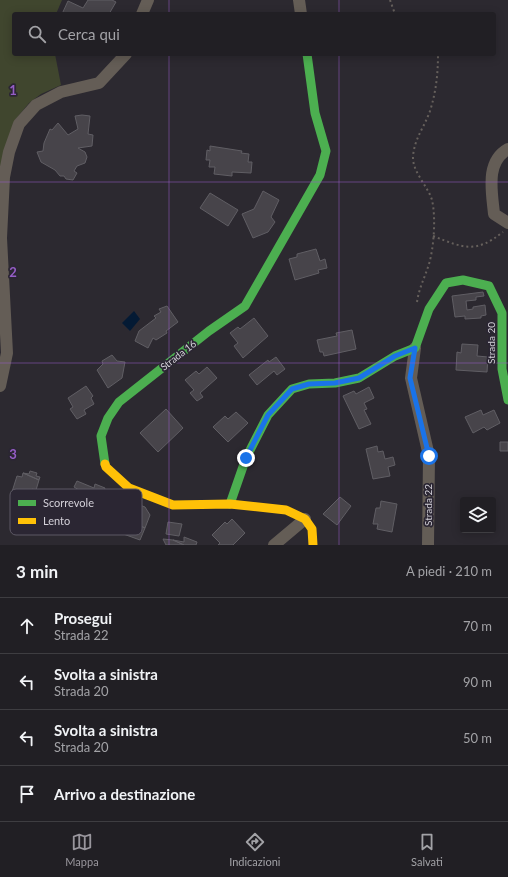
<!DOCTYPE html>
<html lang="it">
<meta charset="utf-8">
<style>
:root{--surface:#211f24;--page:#2d2c31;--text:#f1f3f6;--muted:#a2a2a6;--line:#3e3d41;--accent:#99969d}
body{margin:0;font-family:Lato,sans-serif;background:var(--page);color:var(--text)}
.controls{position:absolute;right:12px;bottom:12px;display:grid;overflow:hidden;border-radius:4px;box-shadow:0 2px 10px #0003}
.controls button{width:36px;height:36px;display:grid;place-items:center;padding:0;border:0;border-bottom:1px solid var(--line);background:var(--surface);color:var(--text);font:20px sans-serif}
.stop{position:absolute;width:12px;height:12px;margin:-9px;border:3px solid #1a73e8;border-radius:50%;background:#fff}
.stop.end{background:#1a73e8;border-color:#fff;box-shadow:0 1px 4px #0008}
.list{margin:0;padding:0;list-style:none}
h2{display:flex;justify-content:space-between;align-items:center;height:52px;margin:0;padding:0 16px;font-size:17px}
h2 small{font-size:13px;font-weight:400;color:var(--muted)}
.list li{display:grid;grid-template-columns:26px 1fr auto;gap:12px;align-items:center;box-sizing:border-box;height:56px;padding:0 16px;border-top:1px solid var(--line)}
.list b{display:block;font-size:15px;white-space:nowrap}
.list p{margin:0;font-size:13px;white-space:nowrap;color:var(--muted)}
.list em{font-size:13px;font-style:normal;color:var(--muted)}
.icon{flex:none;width:22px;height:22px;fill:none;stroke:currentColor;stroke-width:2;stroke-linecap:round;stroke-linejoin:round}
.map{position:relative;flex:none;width:508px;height:545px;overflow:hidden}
.search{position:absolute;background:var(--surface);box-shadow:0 2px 10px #0003;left:12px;right:12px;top:12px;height:44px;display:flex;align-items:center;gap:10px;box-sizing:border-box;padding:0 14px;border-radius:4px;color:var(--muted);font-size:15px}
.sheet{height:276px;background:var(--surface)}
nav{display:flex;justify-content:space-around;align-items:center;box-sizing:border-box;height:56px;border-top:1px solid var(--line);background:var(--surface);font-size:11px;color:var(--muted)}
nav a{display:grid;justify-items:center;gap:2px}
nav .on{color:var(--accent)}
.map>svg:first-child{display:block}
.green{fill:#40462e}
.water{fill:#041a34}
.building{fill:#47444a;stroke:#605e64}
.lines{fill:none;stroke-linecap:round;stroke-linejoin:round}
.path{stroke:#66605c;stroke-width:2;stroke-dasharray:2 3;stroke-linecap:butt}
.street{stroke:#645d56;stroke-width:12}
.fast{stroke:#4caf50;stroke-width:9}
.slow{stroke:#ffc107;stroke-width:9}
.route{stroke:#1a73e8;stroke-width:5}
.grid{fill:none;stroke:#955dc6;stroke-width:1;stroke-opacity:0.55}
.labels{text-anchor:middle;stroke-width:3.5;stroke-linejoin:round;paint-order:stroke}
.street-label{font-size:10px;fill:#d3d0d8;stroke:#2b2633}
.key{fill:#2b2633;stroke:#5d5965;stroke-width:1}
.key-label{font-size:11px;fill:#d3d0d8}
.grid-label{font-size:13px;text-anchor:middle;font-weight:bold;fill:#955dc6;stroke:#2b2633;stroke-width:3.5;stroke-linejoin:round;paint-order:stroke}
</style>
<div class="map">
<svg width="508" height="545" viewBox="0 0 508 545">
<rect width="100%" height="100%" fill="#2c2930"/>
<!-- green -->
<path class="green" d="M0,0H62L56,14H14V54H55L61,85L41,94L29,103L15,120L0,196Z"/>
<!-- water -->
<path class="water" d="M134,311L140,319L130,331L122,323Z"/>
<!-- building -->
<path class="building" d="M88,0H112L116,2L109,14H62L68,1L83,8Z
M82,115L90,116L88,134L93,135L92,146L78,148L85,152L87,157L85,163L77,166L74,171L77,173L73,180L66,179L64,176H60L55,170L41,162L37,152L43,151L44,143L50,129L52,130L58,123L68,135L78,129L75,116Z
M210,146L242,151L241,153L249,154L248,162H252L251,173L232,172V176L214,174L215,167H209L210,160H206L207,150L210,151Z
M263,191L279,200L271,217L275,222L268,232L253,238L242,214L254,209Z
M210,193L238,210L228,226L200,208Z
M316,249L320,261L325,259L327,268L318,270L319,273L295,280L289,259L297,257V254Z
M483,292L484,296L476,297V300L466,301L467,310L473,309V307L485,305L486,315L481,316V318L465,319V316L455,317L452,296Z
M167,306L178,322L166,331L167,333L156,340L153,338L148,348L135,341L139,331L156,318L154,316L161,312L159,309Z
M254,318L268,336L243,358L234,346L238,343L230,333L238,327L240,329Z
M352,330L356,349L324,356L323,352H320L317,340L337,336L336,333Z
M462,344L478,345L477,356L488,357L487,372L456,370L457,352L461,353Z
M112,355L117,361L125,362L122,378L108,388L97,370L103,364L102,361Z
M276,357L285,369L277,375L274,371L257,385L249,375L268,360L269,362Z
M207,367L217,378L200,393L203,397L197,401L190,393L194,390L185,380L196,371L199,374Z
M86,386L93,396L91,398L94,404L84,410L86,414L77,419L70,409L73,407L68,398Z
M369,387L374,398L364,403L367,409L364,410L371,424L359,429L343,396L354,391L356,394Z
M166,409L183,428L158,452L140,433Z
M481,410L483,415L494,410L500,423L487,430L484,427L473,433L465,417Z
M236,412L248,423L228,442L213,427L225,416L228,419Z
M500,442H508V451H500Z
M377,446L378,452L383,451L385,459L393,457L395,465L388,467L390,476L373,479L366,449Z
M30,471L37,473L36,476L40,477L39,480L23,473L29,474Z
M23,473L39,480L36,490L32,489L29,500L11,495L17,476L22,477Z
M77,481L94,488L95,484L105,488L97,509L92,507L90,513L81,509L80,512L72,508L73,506L69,504L71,499L75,500L79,490L74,487Z
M340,497L351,506L337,525L323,514Z
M124,499L145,507L150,515L145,528L119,516Z
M381,501L397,504L392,532L377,529L378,524H373L376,508H380Z
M119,516L145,528L140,540L115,531Z
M232,519L245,533L233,545H218L220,543L212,535L225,522L227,524Z
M168,522L182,524L179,536L166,534Z
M184,537L197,542L196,545H184L173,540L184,542Z
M163,539L173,540L184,545H166Z"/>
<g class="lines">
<!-- path -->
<path class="path" d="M390,0L395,14
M433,236C464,248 475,254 503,232
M417,302C419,288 425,277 429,264C434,247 436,217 432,200C428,186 412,172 413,156C415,137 424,128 430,111C436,92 438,74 438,54"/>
<!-- street -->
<path class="street" d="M299,0L301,14
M142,14L148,0
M508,149C485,162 492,192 494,214L508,223
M415,348L411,378L429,456L428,545
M0,386L7,353L1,238L4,177L9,152L19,124L36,105L61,92L99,83L126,54
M274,545L305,519"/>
<!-- fast -->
<path class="fast" d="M105,464L101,436L108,418L119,402L209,331L245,306L320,175L326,151L315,113L307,54
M230,504L246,458L268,415L292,389L309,384L335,383L359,378L395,356L415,348L429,309L446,283L463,280L489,286L502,313V369L508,400"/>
<!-- slow -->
<path class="slow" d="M105,464L106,467L129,488L173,505L230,504L286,510L305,519L312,529L313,545"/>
</g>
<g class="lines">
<!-- route -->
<path class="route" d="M246,458L268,415L292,389L309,384L335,383L359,378L395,356L415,348L410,378L429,456"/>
</g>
<!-- grid -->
<path class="grid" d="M169,0V14M339,0V14M169,54V545M339,54V545M0,182H508M0,363H508"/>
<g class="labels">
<!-- street labels -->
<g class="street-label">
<text transform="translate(491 343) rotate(-90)" y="4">Strada 20</text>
<text transform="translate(178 355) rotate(-38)" y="4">Strada 16</text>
<text transform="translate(428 505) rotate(-90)" y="4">Strada 22</text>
</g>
</g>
<!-- legend -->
<rect x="10" y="489" width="132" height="46" rx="6" class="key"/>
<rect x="18" y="500" width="18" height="6" fill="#4caf50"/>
<rect x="18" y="518" width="18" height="6" fill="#ffc107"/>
<g class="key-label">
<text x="43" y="507">Scorrevole</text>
<text x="43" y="525">Lento</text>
</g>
<g class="grid-label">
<text x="13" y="95">1</text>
<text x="13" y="277">2</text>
<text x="13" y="459">3</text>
</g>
</svg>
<div class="controls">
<button><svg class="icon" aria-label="layers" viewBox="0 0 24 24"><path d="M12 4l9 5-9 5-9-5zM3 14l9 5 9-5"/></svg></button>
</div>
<div class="stop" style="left:429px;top:456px"></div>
<div class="stop end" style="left:246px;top:458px"></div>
<div class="search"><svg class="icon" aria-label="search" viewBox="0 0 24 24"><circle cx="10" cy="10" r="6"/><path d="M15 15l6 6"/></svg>Cerca qui</div>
</div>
<section class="sheet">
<h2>3 min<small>A piedi · 210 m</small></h2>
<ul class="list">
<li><svg class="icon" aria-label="ahead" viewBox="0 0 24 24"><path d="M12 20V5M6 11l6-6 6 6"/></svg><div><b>Prosegui</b><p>Strada 22</p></div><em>70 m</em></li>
<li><svg class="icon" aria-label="left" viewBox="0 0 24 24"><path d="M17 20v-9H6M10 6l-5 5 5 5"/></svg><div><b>Svolta a sinistra</b><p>Strada 20</p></div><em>90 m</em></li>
<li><svg class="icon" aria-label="left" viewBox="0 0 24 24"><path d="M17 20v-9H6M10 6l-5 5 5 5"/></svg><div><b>Svolta a sinistra</b><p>Strada 20</p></div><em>50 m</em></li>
<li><svg class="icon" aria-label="arrive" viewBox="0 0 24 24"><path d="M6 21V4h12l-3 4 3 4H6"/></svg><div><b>Arrivo a destinazione</b></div></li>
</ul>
</section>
<nav>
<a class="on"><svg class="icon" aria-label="map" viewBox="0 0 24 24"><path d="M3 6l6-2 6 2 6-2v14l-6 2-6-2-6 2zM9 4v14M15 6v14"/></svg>Mappa</a>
<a><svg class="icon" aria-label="directions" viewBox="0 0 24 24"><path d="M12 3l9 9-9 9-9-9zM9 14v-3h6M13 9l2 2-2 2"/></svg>Indicazioni</a>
<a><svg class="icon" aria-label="saved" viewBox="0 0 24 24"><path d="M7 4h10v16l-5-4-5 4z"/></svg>Salvati</a>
</nav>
